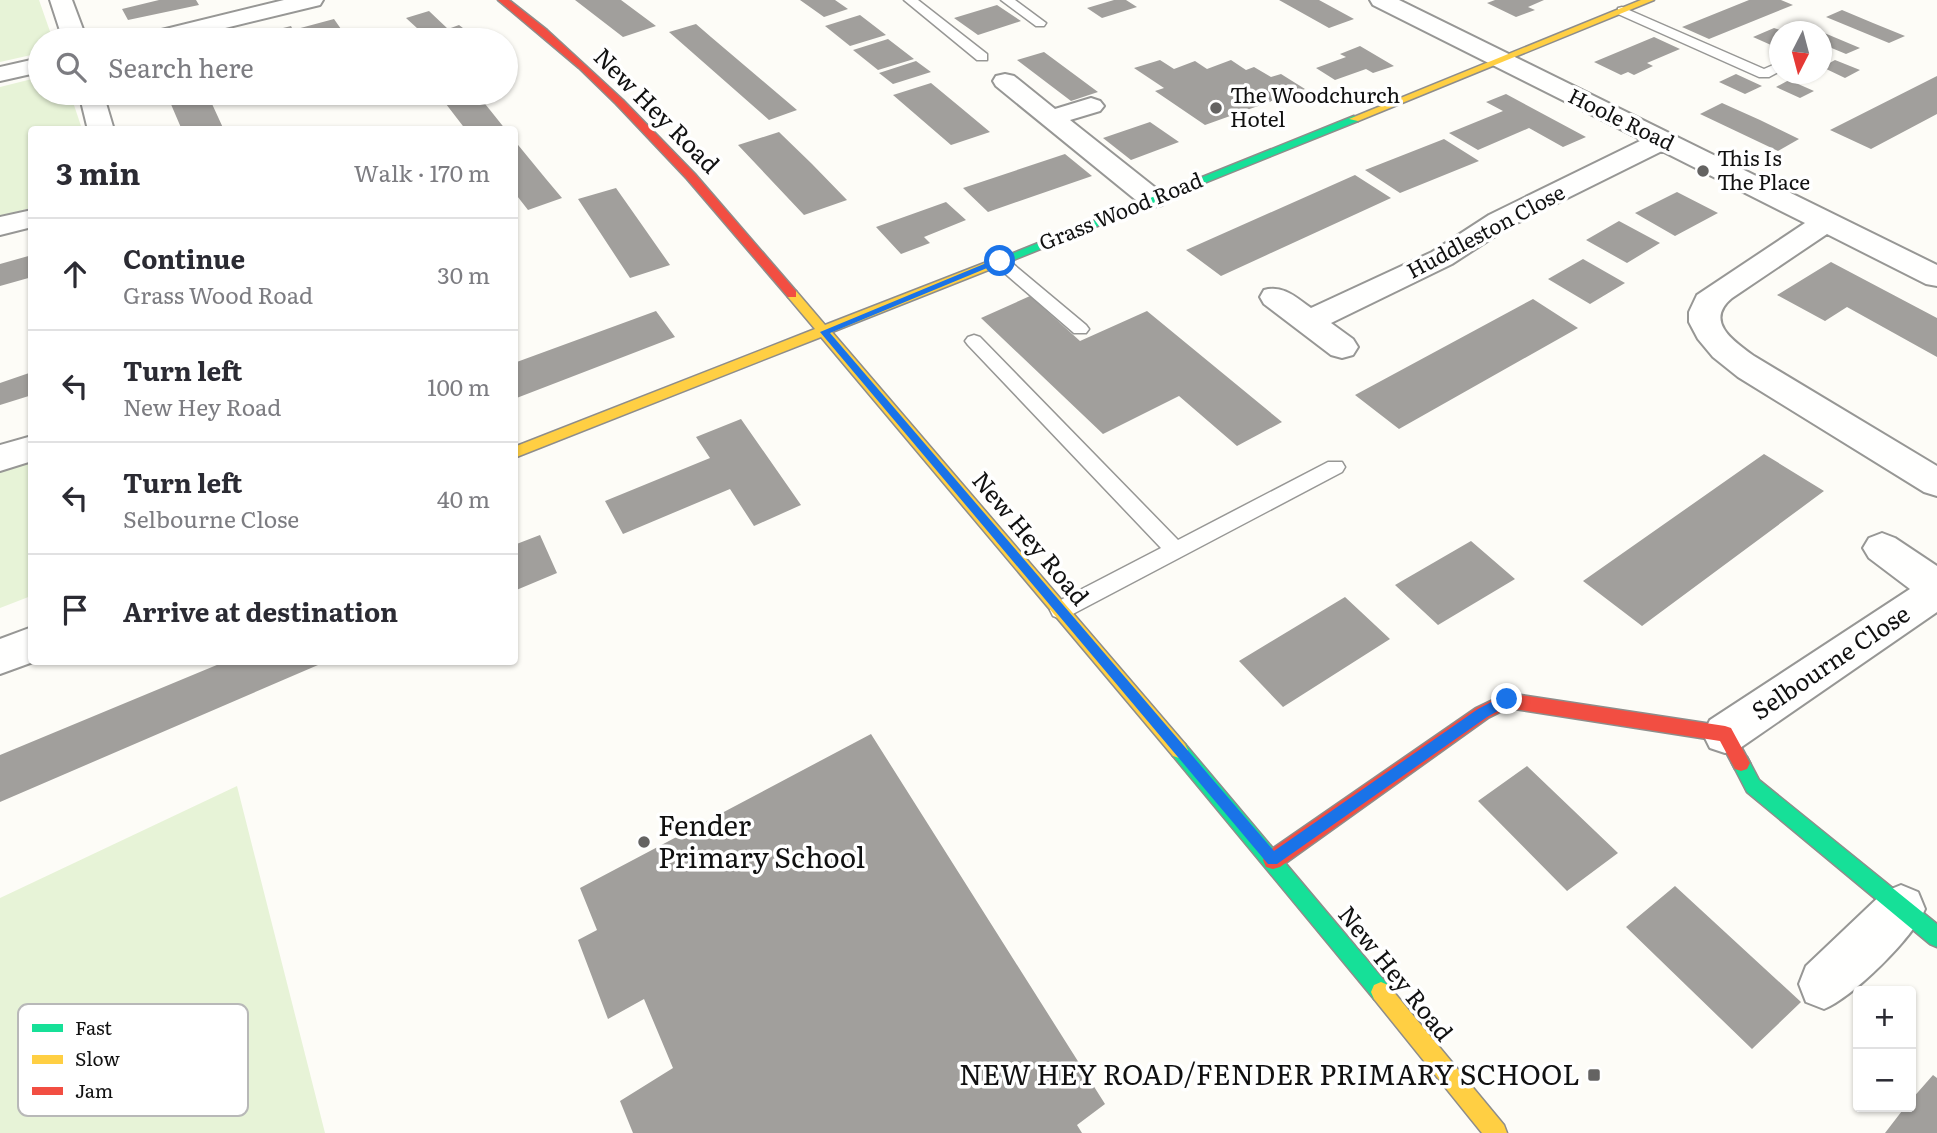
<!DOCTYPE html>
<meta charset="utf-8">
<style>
:root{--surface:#fff;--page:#f7f7f7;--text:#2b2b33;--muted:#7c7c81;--line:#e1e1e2}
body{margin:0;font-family:Literata,serif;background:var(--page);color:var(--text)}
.controls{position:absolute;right:21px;bottom:21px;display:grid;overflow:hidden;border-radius:7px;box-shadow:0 2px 5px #0004}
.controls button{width:63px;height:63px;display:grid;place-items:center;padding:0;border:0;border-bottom:2px solid var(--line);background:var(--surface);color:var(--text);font:35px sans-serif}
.compass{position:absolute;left:1769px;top:21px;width:63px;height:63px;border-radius:50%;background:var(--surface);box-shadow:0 2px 5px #0004;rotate:186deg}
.stop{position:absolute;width:21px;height:21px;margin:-16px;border:5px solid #1a73e8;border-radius:50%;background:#fff}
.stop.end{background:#1a73e8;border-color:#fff;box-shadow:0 2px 7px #0008}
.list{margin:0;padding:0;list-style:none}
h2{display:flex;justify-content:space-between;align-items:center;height:91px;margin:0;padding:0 28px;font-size:30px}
h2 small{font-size:23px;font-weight:400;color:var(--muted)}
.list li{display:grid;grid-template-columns:46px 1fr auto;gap:21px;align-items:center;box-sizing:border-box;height:112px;padding:0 28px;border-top:2px solid var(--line)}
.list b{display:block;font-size:26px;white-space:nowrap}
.list p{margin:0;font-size:23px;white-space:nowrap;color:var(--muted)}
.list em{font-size:23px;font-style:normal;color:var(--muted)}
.icon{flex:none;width:38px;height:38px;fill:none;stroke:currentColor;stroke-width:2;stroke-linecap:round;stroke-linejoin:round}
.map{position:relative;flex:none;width:1937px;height:1133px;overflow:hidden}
.search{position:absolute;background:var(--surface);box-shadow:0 2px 5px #0004;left:28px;top:28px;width:490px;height:77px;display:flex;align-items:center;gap:18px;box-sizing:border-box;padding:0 24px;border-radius:38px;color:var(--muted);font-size:26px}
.panel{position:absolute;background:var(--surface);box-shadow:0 2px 5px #0004;left:28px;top:126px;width:490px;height:539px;border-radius:7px}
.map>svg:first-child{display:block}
.green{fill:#e7f3d7}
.building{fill:#a19f9c}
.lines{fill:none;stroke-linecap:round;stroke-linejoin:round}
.lane-casing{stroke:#979795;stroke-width:3}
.street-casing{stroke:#979795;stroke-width:4}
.fast-casing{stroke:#8e8d8b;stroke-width:3}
.slow-casing{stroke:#8e8d8b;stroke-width:3}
.jam-casing{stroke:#8e8d8b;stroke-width:3}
.lane{fill:#fffffe;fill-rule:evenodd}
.street{fill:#fffffe;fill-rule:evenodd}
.fast{fill:#16e098;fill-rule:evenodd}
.slow{fill:#ffcf43;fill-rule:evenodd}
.jam{fill:#f24e42;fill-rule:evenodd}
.route{fill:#1a73e8}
.poi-dot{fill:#646362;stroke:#fff;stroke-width:2.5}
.labels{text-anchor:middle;stroke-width:7;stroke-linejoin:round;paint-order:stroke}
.far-poi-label{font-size:21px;fill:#111;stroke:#fff;text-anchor:start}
.far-street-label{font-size:21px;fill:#111;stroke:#fff}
.street-label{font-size:24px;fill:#111;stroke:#fff}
.near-poi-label{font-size:28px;fill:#111;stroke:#fff;text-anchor:start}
.key{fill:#fff;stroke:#b8b8b8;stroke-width:2}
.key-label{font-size:19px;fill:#111}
</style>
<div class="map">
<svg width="1937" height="1133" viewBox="0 0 1937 1133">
<rect width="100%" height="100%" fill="#fdfcf7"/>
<!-- green -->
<path class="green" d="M0,0H39L53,40H40V53L0,62Z
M40,77V93H70L82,129L32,130L31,208L0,216V87Z
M31,460V596L0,608V471Z
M237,786L325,1133H0V898Z"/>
<!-- building -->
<path class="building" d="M159,0H196L199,5L128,20L122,9Z
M575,0H621L656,26L623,37Z
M800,0H835L848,9L824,17Z
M1114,0H1126L1137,7L1102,18L1087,8Z
M1279,0H1319L1354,19L1329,28Z
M1495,0H1544L1528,7L1535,10L1516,17L1487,3Z
M1749,0H1781L1793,5L1709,39L1682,27Z
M997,5L1021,21L978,35L954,18Z
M1842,10L1873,23L1905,36L1889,43L1826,17Z
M429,11L448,29L459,25L471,34L462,37L465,40H430L406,18Z
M860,15L886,35L850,46L825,26Z
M334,19L341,29L301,40H267L263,33L291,26L293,30Z
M696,24L711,37L797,110L769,120L669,32Z
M1774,28L1780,30V49L1753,37Z
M1822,32L1860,48L1846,54L1822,44Z
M1654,37L1680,49L1647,63L1653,66L1634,75L1628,72L1621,75L1594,62Z
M888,39L914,59L878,70L853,50Z
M1360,46L1394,66L1373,73L1366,69L1335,80L1316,68L1346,57L1340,54Z
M1044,52L1098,92L1071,101L1017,60Z
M1160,60L1174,69L1195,61L1207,69L1231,60L1246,70L1254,67L1271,77L1281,74L1305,89L1205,125L1155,91L1164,88L1134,68Z
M1835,60L1860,70L1845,78L1822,67Z
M916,61L931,72L893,84L879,73Z
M1736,74L1762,86L1745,94L1719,82Z
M1937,76V114L1871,149L1830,130Z
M1789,80L1814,91L1800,98L1776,87Z
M931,83L960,107L990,132L951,145L893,95Z
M207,93L224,130H182L170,102Z
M477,94L490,110L506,130H466L446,104Z
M1506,94L1586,137L1563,147L1529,128L1478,150L1449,133L1503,111L1486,102Z
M1722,103L1760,120L1799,139L1778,151L1700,114Z
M1150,122L1179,142L1131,160L1103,138Z
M779,132L812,164L847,200L804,215L738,145Z
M1444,139L1479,161L1400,193L1365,170Z
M514,140L546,179L562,198L528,210L514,192Z
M1065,154L1092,176L988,212L963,188Z
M1355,175L1391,198L1221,276L1186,250Z
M616,188L642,225L670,265L630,278L578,199Z
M1677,192L1718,213L1675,236L1635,213Z
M946,202L966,220L924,237L930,243L901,254L876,227Z
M1619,221L1660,243L1627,263L1586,240Z
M32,255V277L0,286V264Z
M1583,259L1625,283L1590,304L1548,279Z
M1831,262L1937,318V357L1847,307L1825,321L1777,295Z
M1030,296L1080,341L1147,311L1282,422L1237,446L1179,396L1103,434L981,318Z
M1533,299L1578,328L1399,429L1355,395Z
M656,311L675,337L514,399V363Z
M32,372V395L0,405V383Z
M741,419L801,505L754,526L730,489L623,534L605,501L710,458L696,437Z
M1764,454L1824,491L1642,626L1583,581Z
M540,535L557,573L514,591V545Z
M1471,541L1515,579L1438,625L1395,585Z
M1345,597L1390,639L1283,707L1239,661Z
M224,662H325L0,802V755Z
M871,734L1105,1104L1077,1125L1082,1133H633L620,1101L673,1068L644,999L608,1019L578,940L597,930L580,888Z
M1527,766L1618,853L1567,891L1478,801Z
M1675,886L1801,1002L1752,1049L1626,927Z
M1933,1075L1937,1078V1133H1885L1905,1107H1911V1100Z"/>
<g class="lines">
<defs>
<path id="lane" d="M904,0H918L987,54V60H977Z
M1001,0H1015L1046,23L1044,26H1036Z
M1622,7L1764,69L1780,62V71L1769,77H1759L1618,14V8Z
M1000,256L1006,258L1086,325L1089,329L1086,333H1074L994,264L992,261Z
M974,335L980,337L1178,540L1328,462H1342L1345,467L1342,472L1069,616L1061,619L1053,616L1050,610L1053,604L1161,548L968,345L965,341L968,337Z"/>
<path id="street" d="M50,0H72L87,40H63Z
M284,0H323L320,5L176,40H137L141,35Z
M1370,0H1399L1937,265V286L1926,284L1827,234L1732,298C1704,321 1733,341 1754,356L1937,466V496L1924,492L1738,377L1713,357L1698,339L1689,322V312L1697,295L1805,223L1662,151L1509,227L1452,264L1331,323L1353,339L1358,347L1353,355L1342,358L1331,355L1264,304L1260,297L1264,290C1284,285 1295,297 1311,308L1432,252L1489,215L1642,140L1373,5Z
M40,58V72L0,81V67Z
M1005,74L1014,76L1055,109L1091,98L1100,101L1104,106L1100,111L1070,120L1162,193L1166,199L1162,205L1152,207L1142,205L996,86L993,81L996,76Z
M79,93H103L114,130H88Z
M32,210V227L0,235V217Z
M32,436V461L0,471V445Z
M1882,533L1895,538L1937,566V612L1740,748L1725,753L1710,748L1703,734L1710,720L1910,589L1869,558L1863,548L1869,538Z
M32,627L33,662L0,674V639Z
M1901,885L1918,892L1925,909C1913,938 1853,997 1824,1009L1806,1002L1799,984L1806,966L1884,892Z"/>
<path id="fast" d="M1354,116L1359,119L1358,121L996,267L992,268L986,264Z
M1179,742L1185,744L1388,985L1391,992L1388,999L1381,1002L1374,999L1173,756L1170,750L1173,744Z
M1741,755L1747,757L1759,780L1937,924V947L1930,944L1747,792L1732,763L1735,757Z"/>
<path id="slow" d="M1641,0H1654L1358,121L1349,119Z
M992,260L996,261V267L832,332L1185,744L1188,750L1185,756L1179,758L1173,756L821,337L514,458V447L815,329L788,297V291H796L825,325Z
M1381,982L1388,985L1504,1125L1507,1133H1482L1374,999L1371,992L1374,985Z"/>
<path id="jam" d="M498,0H509L547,30L623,100L695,174L796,291V297H788L687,179L616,104L579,68Z
M1507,693L1725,726L1731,728L1750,763L1747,769L1741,771L1735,769L1720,741L1508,708L1488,718L1280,867L1273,869L1266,867L1263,860L1266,853L1476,708Z"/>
</defs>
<!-- lane casing -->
<use href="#lane" class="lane-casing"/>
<!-- street casing -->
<use href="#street" class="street-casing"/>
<!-- fast casing -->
<use href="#fast" class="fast-casing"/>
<!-- slow casing -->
<use href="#slow" class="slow-casing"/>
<!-- jam casing -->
<use href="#jam" class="jam-casing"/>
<!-- lane -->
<use href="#lane" class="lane"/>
<!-- street -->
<use href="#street" class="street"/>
<!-- fast -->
<use href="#fast" class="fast"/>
<!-- slow -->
<use href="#slow" class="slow"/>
<!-- jam -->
<use href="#jam" class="jam"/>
</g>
<!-- route -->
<path class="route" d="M996,259L1004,261L830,333L1274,851L1478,709L1507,694L1514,699L1512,703L1487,717L1277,864H1268L820,332Z"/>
<!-- markers -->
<g class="poi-dot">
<circle cx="1216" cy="108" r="7"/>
<circle cx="1703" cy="171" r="7"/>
<circle cx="644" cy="842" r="7"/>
<rect x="1587" y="1068" width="14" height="14" rx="3.5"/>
</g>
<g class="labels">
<!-- far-poi labels -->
<g class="far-poi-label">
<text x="1230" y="103">The Woodchurch<tspan x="1230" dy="24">Hotel</tspan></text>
<text x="1717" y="166">This Is<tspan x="1717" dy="24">The Place</tspan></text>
</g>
<!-- far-street labels -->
<g class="far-street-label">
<text transform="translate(1621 120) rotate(26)" y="7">Hoole Road</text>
<text transform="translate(1121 212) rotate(-22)" y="7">Grass Wood Road</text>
<text transform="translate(1486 232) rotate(-28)" y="7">Huddleston Close</text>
</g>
<!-- street labels -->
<g class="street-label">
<text transform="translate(656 111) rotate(45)" y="8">New Hey Road</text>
<text transform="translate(1030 539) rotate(50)" y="8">New Hey Road</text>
<text transform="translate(1831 663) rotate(-34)" y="8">Selbourne Close</text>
<text transform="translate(1395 974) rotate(51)" y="8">New Hey Road</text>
</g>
<!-- near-poi labels -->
<g class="near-poi-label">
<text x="658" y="836">Fender<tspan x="658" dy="32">Primary School</tspan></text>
<text x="1580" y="1085" text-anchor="end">NEW HEY ROAD/FENDER PRIMARY SCHOOL</text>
</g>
</g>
<!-- legend -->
<rect x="18" y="1004" width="230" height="112" rx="10" class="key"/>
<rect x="32" y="1024" width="31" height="8" fill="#16e098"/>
<rect x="32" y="1055" width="31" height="9" fill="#ffcf43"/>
<rect x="32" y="1087" width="31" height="8" fill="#f24e42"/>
<g class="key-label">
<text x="75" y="1035">Fast</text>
<text x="75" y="1066">Slow</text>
<text x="75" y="1098">Jam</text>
</g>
</svg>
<div class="controls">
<button>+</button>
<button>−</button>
</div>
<svg class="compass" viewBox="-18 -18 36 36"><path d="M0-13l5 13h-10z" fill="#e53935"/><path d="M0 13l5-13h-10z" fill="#7c7c81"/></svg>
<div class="stop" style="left:1000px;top:261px"></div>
<div class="stop end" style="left:1507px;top:699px"></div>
<div class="search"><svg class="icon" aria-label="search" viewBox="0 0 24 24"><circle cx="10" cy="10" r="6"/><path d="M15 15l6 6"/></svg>Search here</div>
<section class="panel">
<h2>3 min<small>Walk · 170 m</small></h2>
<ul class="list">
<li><svg class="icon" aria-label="ahead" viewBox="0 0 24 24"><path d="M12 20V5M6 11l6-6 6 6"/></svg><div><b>Continue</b><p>Grass Wood Road</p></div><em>30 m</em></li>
<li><svg class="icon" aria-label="left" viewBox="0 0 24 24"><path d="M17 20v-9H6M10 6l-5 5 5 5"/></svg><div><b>Turn left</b><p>New Hey Road</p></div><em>100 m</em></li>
<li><svg class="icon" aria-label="left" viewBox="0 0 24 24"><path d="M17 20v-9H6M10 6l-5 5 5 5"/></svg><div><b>Turn left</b><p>Selbourne Close</p></div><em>40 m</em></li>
<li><svg class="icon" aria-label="arrive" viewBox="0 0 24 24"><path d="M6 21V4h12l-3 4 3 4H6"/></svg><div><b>Arrive at destination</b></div></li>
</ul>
</section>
</div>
